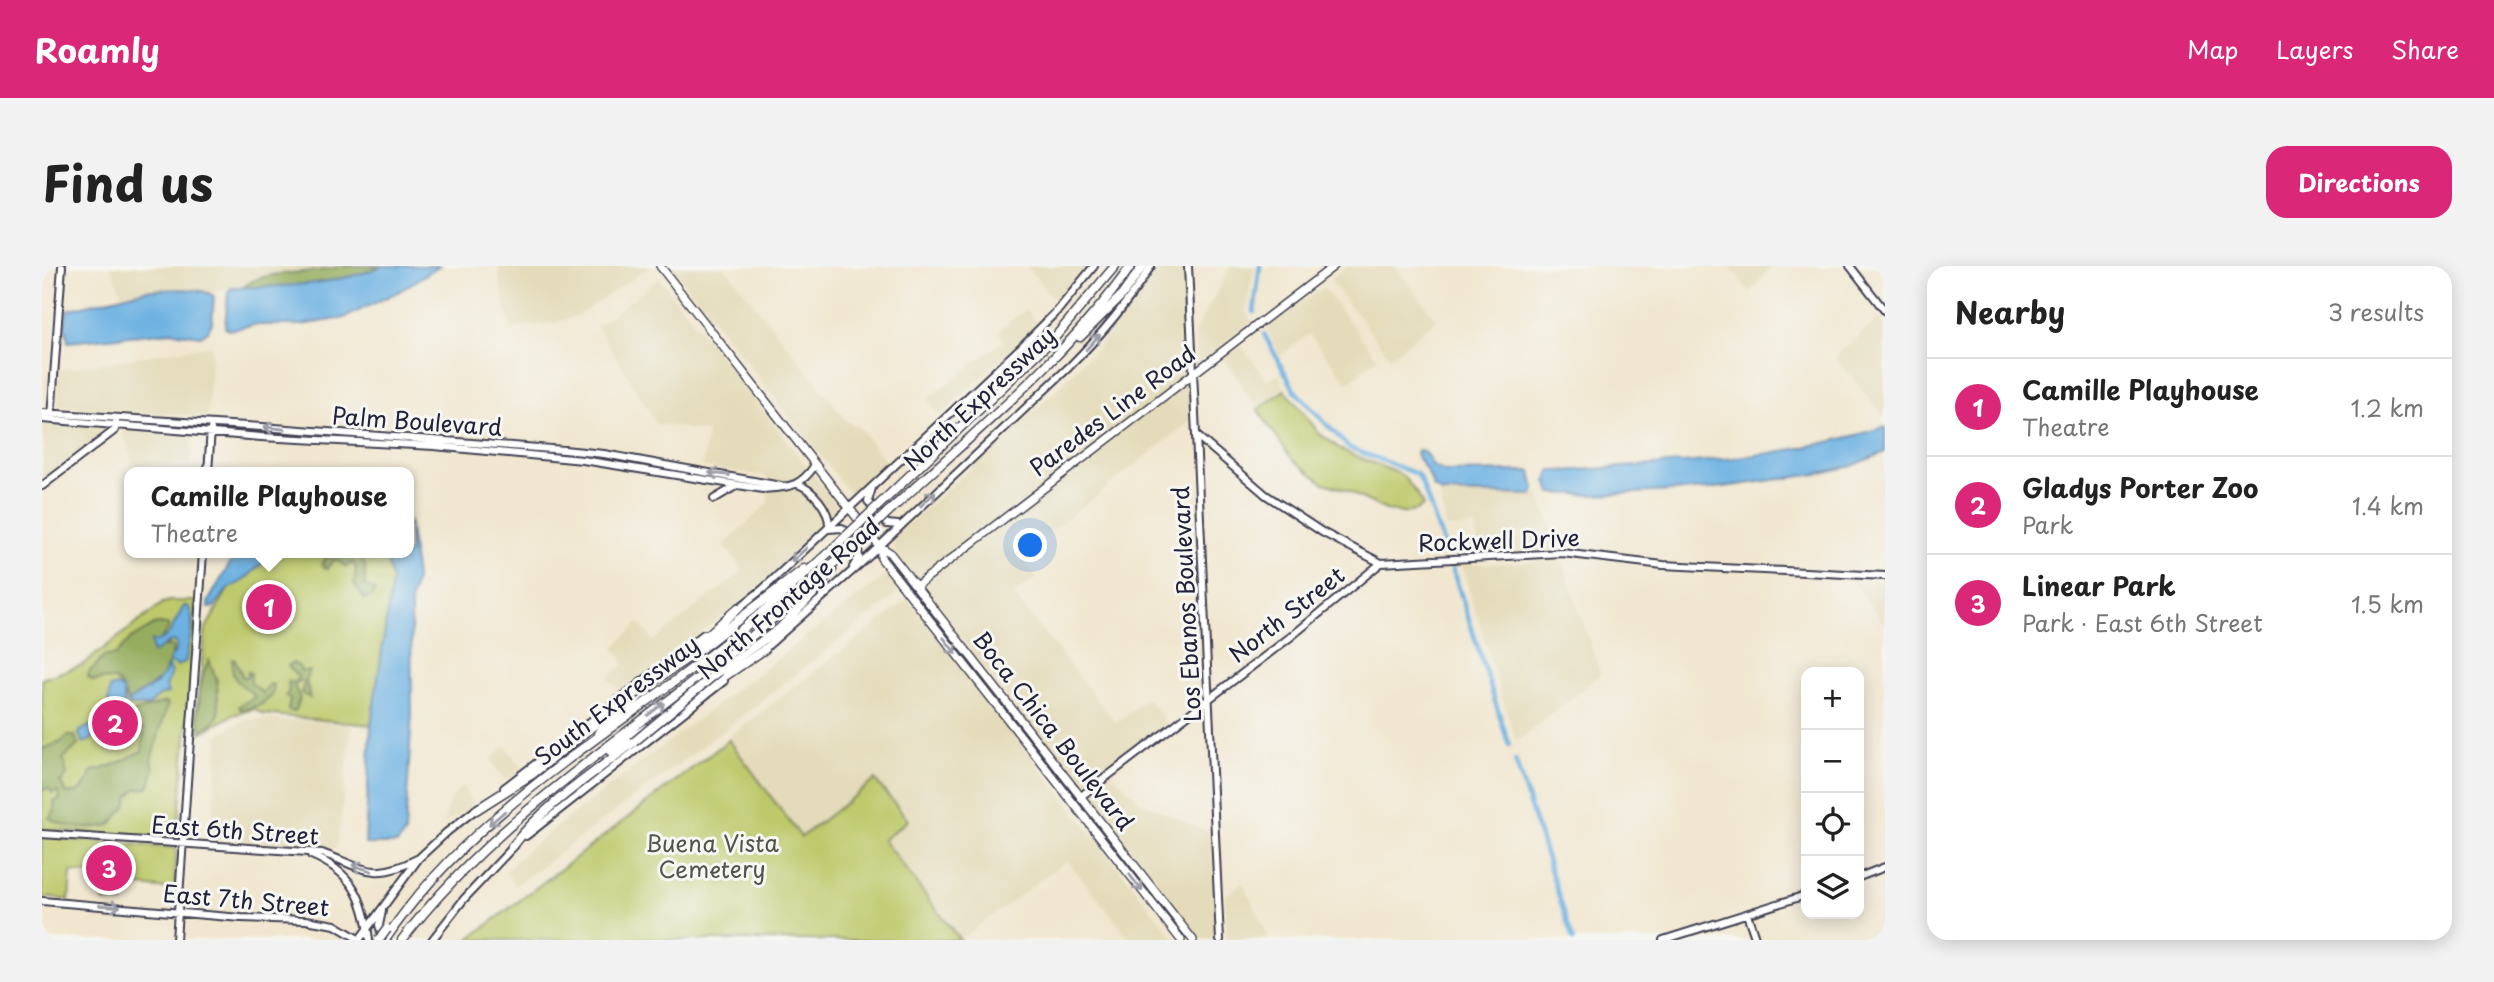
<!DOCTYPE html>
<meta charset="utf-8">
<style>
:root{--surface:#fff;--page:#f2f2f2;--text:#222;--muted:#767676;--line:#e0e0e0;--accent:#db2777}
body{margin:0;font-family:"Playpen Sans",sans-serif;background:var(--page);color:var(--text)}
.controls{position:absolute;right:21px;bottom:21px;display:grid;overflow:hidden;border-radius:14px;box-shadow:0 4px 18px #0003}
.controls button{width:63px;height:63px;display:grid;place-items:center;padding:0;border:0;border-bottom:2px solid var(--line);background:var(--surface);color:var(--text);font:35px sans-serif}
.you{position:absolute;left:989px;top:280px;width:24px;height:24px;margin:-18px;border:5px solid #fff;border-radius:50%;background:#1a73e8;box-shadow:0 0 0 10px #1a73e833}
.badge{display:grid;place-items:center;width:46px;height:46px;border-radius:50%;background:var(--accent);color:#fff;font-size:23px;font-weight:700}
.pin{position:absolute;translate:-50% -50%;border:4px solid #fff;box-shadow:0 2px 7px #0006}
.popup{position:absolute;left:82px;top:201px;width:290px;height:91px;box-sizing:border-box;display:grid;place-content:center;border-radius:14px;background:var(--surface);filter:drop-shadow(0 2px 5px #0005);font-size:23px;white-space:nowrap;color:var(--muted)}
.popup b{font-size:26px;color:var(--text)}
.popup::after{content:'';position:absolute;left:50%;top:100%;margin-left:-14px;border:14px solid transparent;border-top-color:var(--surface)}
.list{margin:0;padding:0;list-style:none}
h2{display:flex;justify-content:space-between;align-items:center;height:91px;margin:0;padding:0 28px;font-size:30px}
h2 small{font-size:23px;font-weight:400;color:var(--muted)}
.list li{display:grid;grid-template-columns:46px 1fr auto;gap:21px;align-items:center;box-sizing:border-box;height:98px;padding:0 28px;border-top:2px solid var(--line)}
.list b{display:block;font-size:26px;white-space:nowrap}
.list p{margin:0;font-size:23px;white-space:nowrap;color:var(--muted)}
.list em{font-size:23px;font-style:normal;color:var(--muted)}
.icon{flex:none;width:38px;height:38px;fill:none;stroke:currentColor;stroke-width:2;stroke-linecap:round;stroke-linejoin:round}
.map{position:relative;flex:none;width:1843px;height:674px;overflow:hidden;border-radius:21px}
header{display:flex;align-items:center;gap:42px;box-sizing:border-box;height:98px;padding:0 35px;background:var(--accent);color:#fff}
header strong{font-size:33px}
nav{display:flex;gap:38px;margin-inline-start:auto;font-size:24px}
.intro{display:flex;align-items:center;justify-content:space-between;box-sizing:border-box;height:168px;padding:0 42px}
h1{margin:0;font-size:49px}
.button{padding:18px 32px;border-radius:21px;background:var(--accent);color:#fff;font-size:24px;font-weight:700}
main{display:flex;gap:42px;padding:0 42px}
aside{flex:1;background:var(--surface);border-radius:21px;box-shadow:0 4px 18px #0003}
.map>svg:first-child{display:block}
.built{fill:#e4dbba}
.green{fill:#bdc96b;stroke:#707653;stroke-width:2}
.forest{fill:#96ad5f;stroke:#5c684d;stroke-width:2}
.water{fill:#6cb1e2;stroke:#476a8e;stroke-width:2}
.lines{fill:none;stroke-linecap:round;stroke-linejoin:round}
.stream{stroke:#6cb1e2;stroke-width:2}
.canal{stroke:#6cb1e2;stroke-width:4.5}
.secondary-casing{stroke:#414051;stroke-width:10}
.primary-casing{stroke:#414051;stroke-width:10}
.highway-casing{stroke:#414051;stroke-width:11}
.secondary{stroke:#fff;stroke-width:6}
.primary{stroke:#fff;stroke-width:7}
.highway{stroke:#fff;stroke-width:8}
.highway-bridge-casing{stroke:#414051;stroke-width:11;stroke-linecap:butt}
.highway-bridge{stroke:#fff;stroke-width:8}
.oneway{stroke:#9c9ca7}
.labels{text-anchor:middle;stroke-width:6;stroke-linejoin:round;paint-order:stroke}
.street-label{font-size:23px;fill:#22223b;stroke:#f6f6f2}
.park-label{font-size:23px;fill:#505449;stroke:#f6f6f2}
</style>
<header>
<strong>Roamly</strong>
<nav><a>Map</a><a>Layers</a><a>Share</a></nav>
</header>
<div class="intro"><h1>Find us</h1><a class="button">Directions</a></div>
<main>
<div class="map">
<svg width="1843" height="674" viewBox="0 0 1843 674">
<rect width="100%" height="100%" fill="#f6f6f2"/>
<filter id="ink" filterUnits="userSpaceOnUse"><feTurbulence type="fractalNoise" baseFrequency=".0143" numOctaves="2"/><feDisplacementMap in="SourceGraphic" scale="14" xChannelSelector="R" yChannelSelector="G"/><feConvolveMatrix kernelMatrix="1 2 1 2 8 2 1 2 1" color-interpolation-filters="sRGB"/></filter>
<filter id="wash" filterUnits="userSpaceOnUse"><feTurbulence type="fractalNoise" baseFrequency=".00686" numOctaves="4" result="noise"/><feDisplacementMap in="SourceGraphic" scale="28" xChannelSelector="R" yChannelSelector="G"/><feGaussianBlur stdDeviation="1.57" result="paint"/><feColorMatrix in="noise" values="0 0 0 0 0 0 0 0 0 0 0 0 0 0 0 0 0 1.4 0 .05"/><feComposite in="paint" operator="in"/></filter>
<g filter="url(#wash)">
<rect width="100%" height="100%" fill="#f1e7d0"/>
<!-- built -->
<path class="built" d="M69,0H341L222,21L189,22L167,26L133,24H104L80,30Z
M459,0H609L537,49L508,58L469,62L457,14V2Z
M629,0H682L805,155L818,162L847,199L811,231Z
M984,0H1045L1016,38Z
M1124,0H1143L1150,154L979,289L995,312L972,329L1074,457L1105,432L1125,458L1070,506L1097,535L1169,567L1174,674H1155L854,289L850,280L853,270L1004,134L1058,79L1107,13Z
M1189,0H1213L1204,45L1210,56L1155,98L1153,65Z
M1306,0H1353L1395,54L1348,91L1288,14Z
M1688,0H1730L1708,27Z
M617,12L796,240L795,247L709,328L579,428L565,412L583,397L572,381L597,357L611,375L701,305L682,279L726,237L725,210L661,201L665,166L615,158L555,60Z
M1281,21L1335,92L1306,117L1267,68L1238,90L1224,61Z
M984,43L996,58L898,150L885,133L962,74L956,65Z
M1836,52L1843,61V152L1793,91Z
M1198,78L1225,114L1237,108L1243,124L1216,144L1180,90Z
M170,79L166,151L15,140L17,104Z
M0,159L68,161L67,165L0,217Z
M81,164L150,169L149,198L91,199Z
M1397,225L1498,229L1514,276L1513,285L1437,288L1434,261L1404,262Z
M1519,291L1559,409L1474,476L1419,298L1472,297Z
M846,308L857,323L847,335L681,465L473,620L463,605L496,575Z
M1810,315L1843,316V359Z
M867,333L1133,674H1089L1025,594L918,674L840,573L832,514L759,571L686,472Z
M206,453L267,455L310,460L295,582L169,573L177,468Z
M463,480L481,503L463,515L448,493Z
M420,520L432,539L402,558L407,535Z
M1201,616L1226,671L1222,674H1185L1183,630Z"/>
<!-- green -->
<path class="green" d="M1243,124L1278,168L1300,184L1360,209L1376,229L1381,240L1374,245L1361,247L1346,245L1299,222L1282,217L1250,193L1216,144Z
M231,287H343L350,315L329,459L221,448L212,443L191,449L159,467L155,463L153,454L164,362L186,323L201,315Z
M128,335H153V368L135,574L0,563V413L40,399L121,337Z
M687,474L759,571L833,514L866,554L841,574L918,674H426Z
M0,571L134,582L133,624L82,618L81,637L61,635L62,609L29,606L27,634L0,631Z"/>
<!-- forest -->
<path class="forest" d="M299,0H341C295,19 249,20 200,22C225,0 267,11 299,0Z
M288,287H318L323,300V319L333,325L329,331L322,333L312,317L314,303L310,296L304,301L295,294L290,295L285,303L282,301L280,298Z
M114,358L126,359V363L113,381L130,380L131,383C122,420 112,415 86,436C76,414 77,410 51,415L46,411L47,406L63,390L74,389L87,374Z
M190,393H193L201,411H205L206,406L209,407V417L221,427L228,418L232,419L230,430L218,439L199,444L197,440L213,431C207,422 196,420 192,410C189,405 191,399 190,393Z
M167,394L175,415L177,448L172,456L160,464C153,450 159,407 167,394Z
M250,397L257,400L259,405H268L264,415L268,432L259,427L263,416L257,415L252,420L258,432L254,444L251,446L246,444L248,434L244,430L247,424L246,416H253L256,411L246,400Z
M123,436L126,438L109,494L112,500L109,518L104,522L94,523L86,531L84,540L68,559C49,564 24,563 7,552L13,544L12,535L18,533L16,525L10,527L7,522L0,524V483L19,476L26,470H33L36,479L21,493L25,508L22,514L18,516L25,527C42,528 44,518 50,505C69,502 83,493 100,485L102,463L97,462L79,470L77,468L81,462L90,460L92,446Z"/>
<!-- water -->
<path class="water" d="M341,0H397L358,25L302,52L259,59H210L186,64L183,61L186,27L189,22C242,20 292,20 341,0Z
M104,24C120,24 159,20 172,30L170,57L166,65L159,70L129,66L26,76L23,60L25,44Z
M1843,161V186L1810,200L1775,208L1667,223L1554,229L1509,227L1505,215L1508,205C1542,205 1575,201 1610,199C1689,194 1766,185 1843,161Z
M1376,184C1385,186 1387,193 1391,200L1403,206L1489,205L1493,224L1491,229L1400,227L1391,221C1387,202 1376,198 1374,186Z
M367,254L374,313L369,334L370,447L363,567L355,578H323L329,459L350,315L343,287H367Z
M194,287H231L201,315L186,323L172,341L167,342L166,336Z
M142,340H146C156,357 145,377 144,395L136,400L127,395C131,387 138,384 132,375C123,376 119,384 110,387L109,374L114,376L126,369Z
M126,401L129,407L124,421L126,427L117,430L106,440H87L86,436L115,417Z
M75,420L81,423L83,444C69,451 56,474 41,477L37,468L38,465L64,452L68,422Z"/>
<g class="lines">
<!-- stream -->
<path class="stream" d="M127,402L130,397"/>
<!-- canal -->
<path class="canal" d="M1212,46L1218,0
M1222,68L1253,125L1306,181L1375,208L1379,215L1404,285
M1409,298L1467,479
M1473,494L1531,674"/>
</g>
</g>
<g filter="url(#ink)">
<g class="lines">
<defs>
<path id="secondary" d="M1146,0L1178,674
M1808,0L1843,45
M0,147L220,161L522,184L562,188L739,220
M9,152L20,0
M0,153L219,171L392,180L541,194L721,223C746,221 758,222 773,199
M1154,169L1224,229L1280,266L1339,297L1520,287L1621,299L1843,310
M166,206L169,163
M755,218C771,223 788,244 787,261
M0,220L73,164L74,156
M830,222L826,235L845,258L856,259
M672,233L694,220
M786,263L800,262L815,275L817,291L811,301
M693,345L721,323L977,83L1017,43L1052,0
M721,384L826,291L1027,101C1058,70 1086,37 1109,0
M462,522L662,368
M1038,531L1251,369L1339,297
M0,568L280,587C322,602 331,616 375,593
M484,570L682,415
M269,589C310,606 322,631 327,674
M1817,611L1843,601
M0,635L199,652L264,654L293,659L318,674
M340,645L337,659L341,672
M1705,648L1714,674
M134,674L161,287
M317,674L377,592L405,566L437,541
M390,674L422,633L473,579
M1621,674L1764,629"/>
<path id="primary" d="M618,0L837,280L847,286L1151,674
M839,283V292L1139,674
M874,320L1292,0"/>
<path id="highway" d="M1038,71L1080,29L1101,0
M840,236L1014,70L1073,0
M846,246C928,170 1025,92 1089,0
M656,385L762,303
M638,394L696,342
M677,405L737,363L771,328L790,304
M639,440L723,383
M557,466L605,423
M568,485L605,462
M434,544L489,509L576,440
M470,581C502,539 551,508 592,476
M343,674C424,551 564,470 678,381C720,348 759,312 798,276
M360,674C455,550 589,467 710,370C743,344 774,313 805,285"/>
</defs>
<!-- secondary casing -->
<use href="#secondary" class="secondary-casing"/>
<!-- primary casing -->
<use href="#primary" class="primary-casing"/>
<!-- highway casing -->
<use href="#highway" class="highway-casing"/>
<!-- secondary -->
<use href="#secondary" class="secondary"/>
<!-- primary -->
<use href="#primary" class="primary"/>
<!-- highway -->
<use href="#highway" class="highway"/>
<defs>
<path id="highway-bridge" d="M798,276L840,236
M805,285L846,246
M576,440L656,385
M592,476L677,405
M337,674L345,663"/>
</defs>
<!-- highway-bridge casing -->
<use href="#highway-bridge" class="highway-bridge-casing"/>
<!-- highway-bridge -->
<use href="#highway-bridge" class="highway-bridge"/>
</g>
<!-- one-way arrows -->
<defs><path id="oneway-shaft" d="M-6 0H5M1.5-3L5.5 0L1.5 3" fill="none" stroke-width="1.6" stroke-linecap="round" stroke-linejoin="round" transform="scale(1.75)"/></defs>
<g class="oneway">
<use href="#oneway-shaft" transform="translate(1051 76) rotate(-48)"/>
<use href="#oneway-shaft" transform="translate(232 162) rotate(-174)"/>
<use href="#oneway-shaft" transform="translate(677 208) rotate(-172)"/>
<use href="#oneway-shaft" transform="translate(886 233) rotate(-44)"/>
<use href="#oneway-shaft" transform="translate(757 289) rotate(136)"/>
<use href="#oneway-shaft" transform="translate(908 380) rotate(52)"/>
<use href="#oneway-shaft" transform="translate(614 443) rotate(-38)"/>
<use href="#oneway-shaft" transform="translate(455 552) rotate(139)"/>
<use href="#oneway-shaft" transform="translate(320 602) rotate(-162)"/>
<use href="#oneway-shaft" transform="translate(1094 617) rotate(52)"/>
<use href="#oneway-shaft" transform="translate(68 640) rotate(4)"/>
</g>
</g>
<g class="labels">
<!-- street labels -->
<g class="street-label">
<text transform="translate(938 133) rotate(-43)" y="8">North Expressway</text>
<text transform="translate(1071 145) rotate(-37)" y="8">Paredes Line Road</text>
<text transform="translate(375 156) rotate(4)" y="8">Palm Boulevard</text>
<text transform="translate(1457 275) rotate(-2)" y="8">Rockwell Drive</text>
<text transform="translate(747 333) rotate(-41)" y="8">North Frontage Road</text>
<text transform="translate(1145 338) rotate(-93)" y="8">Los Ebanos Boulevard</text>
<text transform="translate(1245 349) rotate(-38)" y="8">North Street</text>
<text transform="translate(575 435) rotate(-37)" y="8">South Expressway</text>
<text transform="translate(1011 465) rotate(52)" y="8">Boca Chica Boulevard</text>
<text transform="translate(193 565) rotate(4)" y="8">East 6th Street</text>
<text transform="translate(204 635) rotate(5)" y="8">East 7th Street</text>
</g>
<!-- park labels -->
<g class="park-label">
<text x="670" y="586">Buena Vista<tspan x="670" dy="26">Cemetery</tspan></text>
</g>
</g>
</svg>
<div class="controls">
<button>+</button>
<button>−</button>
<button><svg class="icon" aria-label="locate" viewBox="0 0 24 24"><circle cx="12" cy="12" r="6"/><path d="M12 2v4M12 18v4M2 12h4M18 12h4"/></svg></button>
<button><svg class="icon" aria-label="layers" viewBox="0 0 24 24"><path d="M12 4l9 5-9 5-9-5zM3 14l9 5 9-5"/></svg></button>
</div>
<div class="you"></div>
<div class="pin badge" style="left:227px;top:341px">1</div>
<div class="popup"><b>Camille Playhouse</b>Theatre</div>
<div class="pin badge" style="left:73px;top:457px">2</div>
<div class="pin badge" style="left:67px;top:602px">3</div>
</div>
<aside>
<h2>Nearby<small>3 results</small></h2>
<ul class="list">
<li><span class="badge">1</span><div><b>Camille Playhouse</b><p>Theatre</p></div><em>1.2 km</em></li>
<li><span class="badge">2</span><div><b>Gladys Porter Zoo</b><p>Park</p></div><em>1.4 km</em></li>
<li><span class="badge">3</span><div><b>Linear Park</b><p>Park · East 6th Street</p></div><em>1.5 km</em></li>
</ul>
</aside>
</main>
